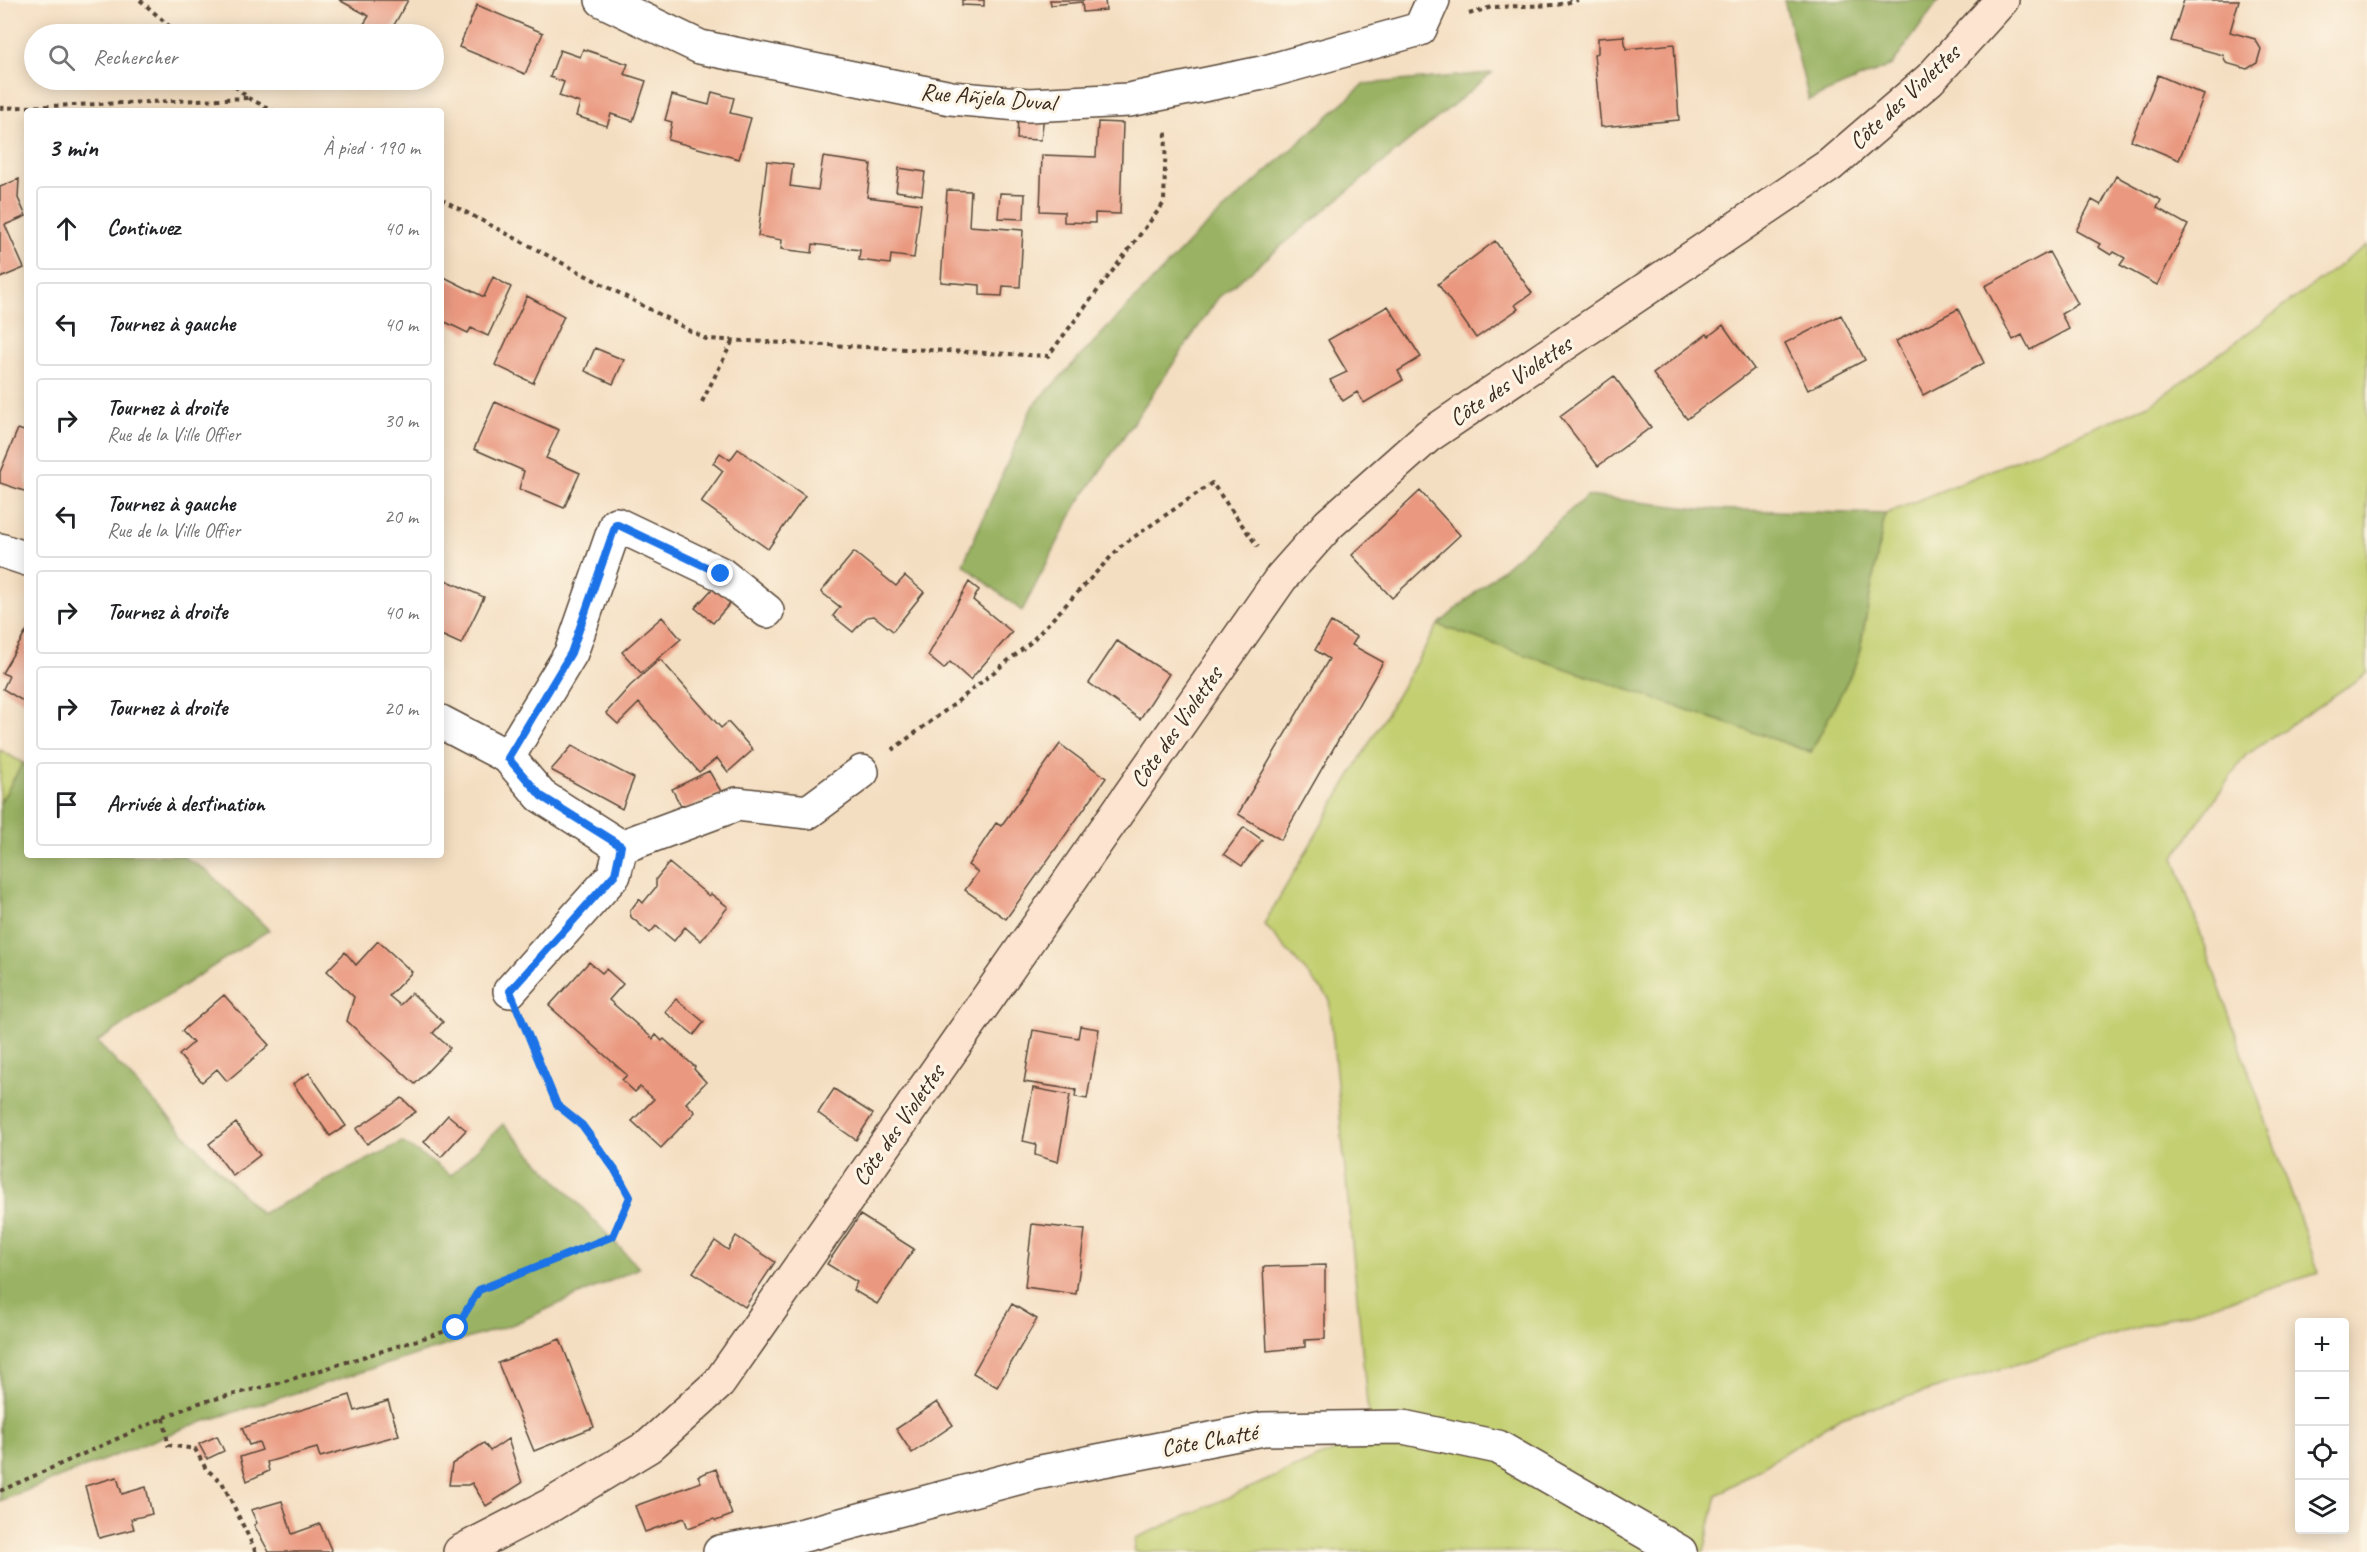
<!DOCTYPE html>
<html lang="fr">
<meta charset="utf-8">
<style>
:root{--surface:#fff;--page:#f6f6f6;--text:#202124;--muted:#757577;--line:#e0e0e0}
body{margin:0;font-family:Caveat,sans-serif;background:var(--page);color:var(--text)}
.controls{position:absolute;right:18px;bottom:18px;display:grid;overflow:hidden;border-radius:6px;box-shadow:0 3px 15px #0003}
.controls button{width:54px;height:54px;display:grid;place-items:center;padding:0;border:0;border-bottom:2px solid var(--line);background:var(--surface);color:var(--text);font:30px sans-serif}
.stop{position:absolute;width:18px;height:18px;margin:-14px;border:4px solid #1a73e8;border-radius:50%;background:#fff}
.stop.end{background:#1a73e8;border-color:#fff;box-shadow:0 2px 6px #0008}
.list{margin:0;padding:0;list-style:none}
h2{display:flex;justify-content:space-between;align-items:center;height:78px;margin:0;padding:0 24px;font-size:26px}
h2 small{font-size:20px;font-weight:400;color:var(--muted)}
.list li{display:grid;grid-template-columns:39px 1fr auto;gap:18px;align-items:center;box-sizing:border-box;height:84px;margin:0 12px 12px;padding:0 12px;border:2px solid var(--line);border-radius:6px}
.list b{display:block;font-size:22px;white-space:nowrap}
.list p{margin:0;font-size:20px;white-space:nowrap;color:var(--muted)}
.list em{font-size:20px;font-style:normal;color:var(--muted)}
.icon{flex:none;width:33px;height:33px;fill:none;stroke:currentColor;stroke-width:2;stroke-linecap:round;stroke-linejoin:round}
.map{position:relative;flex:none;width:2367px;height:1552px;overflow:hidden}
.search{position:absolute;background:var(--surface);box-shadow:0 3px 15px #0003;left:24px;top:24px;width:420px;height:66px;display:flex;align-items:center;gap:15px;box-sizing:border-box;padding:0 21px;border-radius:33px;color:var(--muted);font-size:22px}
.panel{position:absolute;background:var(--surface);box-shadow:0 3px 15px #0003;left:24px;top:108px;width:420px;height:750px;border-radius:6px}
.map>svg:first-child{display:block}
.green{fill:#c3cf71;stroke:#7f7c48;stroke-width:1.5}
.forest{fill:#9ab263;stroke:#6a6e40;stroke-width:1.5}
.building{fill:#ea9980}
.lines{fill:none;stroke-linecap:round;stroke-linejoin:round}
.street-casing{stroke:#574536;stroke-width:36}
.secondary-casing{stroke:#574536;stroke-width:36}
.path{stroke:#574536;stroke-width:4;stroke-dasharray:4.5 4.5;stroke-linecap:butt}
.street{stroke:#fff;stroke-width:33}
.secondary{stroke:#fde4d1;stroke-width:33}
.route{stroke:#1a73e8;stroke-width:8}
.labels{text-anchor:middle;stroke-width:6;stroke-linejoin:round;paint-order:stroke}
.street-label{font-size:24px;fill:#3b2a1e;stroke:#fcf5e5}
</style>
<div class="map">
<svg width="2367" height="1552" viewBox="0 0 2367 1552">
<rect width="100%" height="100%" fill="#fcf5e5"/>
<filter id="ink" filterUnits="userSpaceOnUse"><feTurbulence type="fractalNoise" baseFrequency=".0167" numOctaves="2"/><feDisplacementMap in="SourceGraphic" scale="12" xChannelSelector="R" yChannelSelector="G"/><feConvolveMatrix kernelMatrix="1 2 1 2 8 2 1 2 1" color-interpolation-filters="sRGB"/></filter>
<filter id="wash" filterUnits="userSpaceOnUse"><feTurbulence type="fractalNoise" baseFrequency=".008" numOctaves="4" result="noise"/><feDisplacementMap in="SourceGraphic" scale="24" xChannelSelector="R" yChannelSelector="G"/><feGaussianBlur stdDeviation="1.35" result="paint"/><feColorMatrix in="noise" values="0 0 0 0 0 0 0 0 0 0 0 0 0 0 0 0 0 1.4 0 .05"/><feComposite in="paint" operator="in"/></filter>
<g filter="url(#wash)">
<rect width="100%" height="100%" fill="#f4dec1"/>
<!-- green -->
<path class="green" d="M2367,245V673L2245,756L2174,857L2319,1273L1841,1417L1717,1495L1704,1552H1134L1136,1538L1370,1435L1329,998L1264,924L1438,625L1811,752L1858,660L1885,514L2151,404Z
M0,750L23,763L0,803Z"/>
<!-- forest -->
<path class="forest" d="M1784,0H1939L1892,65L1809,100Z
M1492,73L1218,298L1077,505L1022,611L963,564L1032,407L1197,234L1364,84Z
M1587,496L1700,509L1885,514L1858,660L1811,752L1438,625Z
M23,763L27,765V855H181L206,870L269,930L97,1042L261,1214L402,1142L451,1175L503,1124L639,1268L514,1324L190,1426L0,1501V803Z"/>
<g id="blocks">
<!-- building -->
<path class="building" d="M339,0H408L389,34H384L364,24L369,16Z
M962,0H984V6L962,5Z
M1050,0H1105L1106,10L1083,12L1082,2L1051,5Z
M2184,0H2239L2230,32L2255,39L2261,49L2257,63L2247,69L2226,63L2223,55L2171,41Z
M477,5L543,33L525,74L459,47Z
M1624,36L1626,49L1674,44L1679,120L1601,127L1594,54L1598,53V38Z
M583,49L628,64L624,74L646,81L633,121L611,114L607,126L576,116L580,103L559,96L564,82L550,77L560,50L580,57Z
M2158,75L2204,95L2179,160L2131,140Z
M712,92L734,98L730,113L751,118L739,159L668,140L672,122L665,120L672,95L709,105Z
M1018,114L1044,115L1041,140L1017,139Z
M1098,122L1123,123L1120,214L1095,213V223L1064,222V212L1040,211L1042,155L1096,157Z
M823,157L871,164L867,197L921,204L914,258L891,255L890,264L859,260L860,250L813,244L812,253L781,249L782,240L758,236L767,161L793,164L790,186L818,190Z
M899,168L925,172L922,195L896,191Z
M2116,176L2161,200L2157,208L2188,225L2157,285L2120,265L2125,258L2114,252L2111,255L2098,247L2100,244L2076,231L2092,200L2101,205Z
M19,179L18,198L26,216L5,225L24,268L0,278V187Z
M947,190L971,191L969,226L1023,230L1020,287L1003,286L1002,296L980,295V285L941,282Z
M1000,193L1025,194L1024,219L998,218Z
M1495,241L1532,293L1515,305L1518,309L1476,338L1438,284Z
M2049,252L2078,304L2061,314L2069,329L2030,350L2022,335L2013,340L1985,286Z
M444,277L484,297L493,277L511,287L488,336L471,328L468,333L441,320V284Z
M527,296L564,316L533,383L495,365Z
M1388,306L1421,357L1398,371L1403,380L1364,403L1357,392L1343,401L1330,380L1347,372L1328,340Z
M1958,309L1984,363L1923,395L1896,341Z
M1841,315L1865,360L1808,390L1785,343Z
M1723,325L1754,369L1687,419L1653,374L1707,334L1709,336Z
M595,348L624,360L613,384L585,371Z
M1614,376L1651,427L1598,466L1560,416Z
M495,402L559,430L546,458L580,473L564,508L519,489L524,471L474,449Z
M18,429L27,432V492L0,483V472Z
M738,449L805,496L768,549L701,502L723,471L713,463L720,453L730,460Z
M1420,491L1460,535L1392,598L1352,555Z
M854,552L896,586L905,576L924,592L893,631L874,616L867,617L853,632L833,616L840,607L821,592Z
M441,578L484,597L461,644L441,635Z
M969,582L979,590L973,600L1012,632L970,680L950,662L944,669L928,656Z
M714,587L732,601L713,623L695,608Z
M662,617L681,639L641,673L622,652Z
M1331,622L1357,637L1352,645L1383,662L1281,840L1238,814L1329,659L1315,650Z
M27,630V701L26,703L3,689L9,676L2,673Z
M1117,641L1169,674L1140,719L1089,683Z
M659,660H661L721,728L728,722L753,750L728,772L717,758L699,772L639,703L618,724L606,713L630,686Z
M1060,744L1106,778L1006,919L965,890L978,872L968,865L996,823L1001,826Z
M572,746L634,778L622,809L551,770Z
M709,771L722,793L683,810L672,789Z
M1244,827L1262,840L1242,866L1224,854Z
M669,863L709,896L711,894L728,907L701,941L685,927L674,941L656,926L650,933L631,917L630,911L639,899L643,903L656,887V879Z
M378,941L412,972L389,996L400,1005L412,993L443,1022L433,1033L450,1048L415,1084L347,1021L354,997L327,971L345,952L356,965Z
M589,962L602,973L606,969L623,984L609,1000L653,1039L656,1035L662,1041L664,1039L695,1067L694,1069L706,1082L686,1103L695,1112L661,1148L632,1121L654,1099L640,1087L635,1092L622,1080L627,1075L549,1006Z
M224,995L269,1045L227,1081L217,1069L202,1082L179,1055L193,1043L182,1031Z
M676,999L704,1022L694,1035L665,1012Z
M1080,1026L1099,1029L1087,1099L1075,1097L1076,1090L1024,1082L1033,1030L1078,1038Z
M309,1073L346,1126L330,1136L293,1084Z
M1033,1088L1070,1095L1058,1162L1035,1155L1036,1144L1023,1141Z
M834,1089L873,1114L856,1140L818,1113Z
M402,1098L416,1112L367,1144L356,1129Z
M448,1115L466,1130L441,1157L424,1142Z
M236,1123L260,1155L233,1176L209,1144Z
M860,1215L914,1249L877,1304L853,1290L857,1282L827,1264Z
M1032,1224L1085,1230L1076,1294L1025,1287Z
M736,1236L775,1262L745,1307L693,1272L715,1241L728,1250Z
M1325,1265V1339L1305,1340V1347L1267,1351L1263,1267Z
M1012,1304L1037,1319L997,1387L973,1373Z
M560,1339L594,1427L534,1451L498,1363Z
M350,1395L355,1411L388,1401L399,1435L320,1457L317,1448L267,1462L269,1471L247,1481L240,1457L262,1450L259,1442L249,1445L242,1428Z
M937,1402L953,1425L912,1453L896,1429Z
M217,1436L224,1451L207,1459L199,1444Z
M508,1439L522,1483L486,1506L472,1483L468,1485H449L452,1464L484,1443L490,1451Z
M716,1469L732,1515L716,1521L714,1519L688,1528L684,1518L645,1532L635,1506L701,1482L698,1476Z
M117,1477L122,1494L146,1487L152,1514L131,1519L134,1529L99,1538L85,1486Z
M282,1501L292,1534L320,1524L332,1552H269L254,1525L257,1523L251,1510Z"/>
</g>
</g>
<g filter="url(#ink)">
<use href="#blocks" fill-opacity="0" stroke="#574536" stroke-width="1.5"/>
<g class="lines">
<defs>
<path id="street" d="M602,0L700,47L951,98L1029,105L1129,100L1262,73L1420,29L1433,0
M0,550L27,559
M441,722L508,757L541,796L621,847L614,875L510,991
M508,757L571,653L616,524L721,574L767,611
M621,847L737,804L808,812L862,772
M720,1552L789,1539L1036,1473L1263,1429L1403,1427L1498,1447L1680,1552"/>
<path id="secondary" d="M460,1552L551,1505L649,1446L719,1383L1281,578L1329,524L1428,436L1830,165L1930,79L2002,0"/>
</defs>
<!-- street casing -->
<use href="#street" class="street-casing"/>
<!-- secondary casing -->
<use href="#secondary" class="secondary-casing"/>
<!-- path -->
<path class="path" d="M140,0L178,34
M1469,14L1492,7L1557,5L1578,0
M228,80L248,98L274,111
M0,108L248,98
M441,199L706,339L1048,356L1164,203L1166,132
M702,402L733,340
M892,750L953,705L1030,643L1121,546L1212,483L1258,547
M164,1418L168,1445L195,1449L206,1469L222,1482L256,1552
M0,1491L195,1404L279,1383L456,1328L479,1291L613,1236L630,1197L615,1170L582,1125L557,1105L525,1026"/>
<!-- street -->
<use href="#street" class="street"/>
<!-- secondary -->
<use href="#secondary" class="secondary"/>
</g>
</g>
<g class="lines" filter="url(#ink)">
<!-- route -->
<path class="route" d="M456,1328L479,1290L613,1236L630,1197L615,1170L582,1125L557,1105L510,991L615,874L621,846L541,796L508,758L571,653L616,524L721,574"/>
</g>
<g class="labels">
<!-- street labels -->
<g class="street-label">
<text transform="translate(988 97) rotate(5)" y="8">Rue Añjela Duval</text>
<text transform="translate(1904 97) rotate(-43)" y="8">Côte des Violettes</text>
<text transform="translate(1510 381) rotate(-34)" y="8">Côte des Violettes</text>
<text transform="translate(1176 727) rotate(-55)" y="8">Côte des Violettes</text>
<text transform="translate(898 1125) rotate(-55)" y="8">Côte des Violettes</text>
<text transform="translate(1209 1440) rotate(-10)" y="8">Côte Chatté</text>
</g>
</g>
</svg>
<div class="controls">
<button>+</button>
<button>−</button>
<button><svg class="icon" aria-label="locate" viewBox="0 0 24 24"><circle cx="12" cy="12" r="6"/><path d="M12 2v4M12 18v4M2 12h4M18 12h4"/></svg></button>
<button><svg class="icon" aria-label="layers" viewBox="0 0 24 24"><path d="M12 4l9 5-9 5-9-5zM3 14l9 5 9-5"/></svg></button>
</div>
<div class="stop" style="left:456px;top:1328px"></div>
<div class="stop end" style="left:721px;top:574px"></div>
<div class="search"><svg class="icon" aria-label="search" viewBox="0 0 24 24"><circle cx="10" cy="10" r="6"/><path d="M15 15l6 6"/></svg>Rechercher</div>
<section class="panel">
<h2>3 min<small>À pied · 190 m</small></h2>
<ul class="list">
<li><svg class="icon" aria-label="ahead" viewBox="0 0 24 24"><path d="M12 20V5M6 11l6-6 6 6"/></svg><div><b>Continuez</b></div><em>40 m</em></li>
<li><svg class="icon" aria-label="left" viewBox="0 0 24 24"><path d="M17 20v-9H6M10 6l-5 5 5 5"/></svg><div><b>Tournez à gauche</b></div><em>40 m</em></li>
<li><svg class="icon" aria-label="right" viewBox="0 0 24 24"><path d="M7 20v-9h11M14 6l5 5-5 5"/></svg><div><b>Tournez à droite</b><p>Rue de la Ville Offier</p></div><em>30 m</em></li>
<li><svg class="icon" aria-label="left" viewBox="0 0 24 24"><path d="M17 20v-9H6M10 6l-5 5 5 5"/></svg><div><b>Tournez à gauche</b><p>Rue de la Ville Offier</p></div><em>20 m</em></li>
<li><svg class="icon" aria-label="right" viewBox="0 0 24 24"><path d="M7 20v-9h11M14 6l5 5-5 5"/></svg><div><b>Tournez à droite</b></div><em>40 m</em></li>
<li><svg class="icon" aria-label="right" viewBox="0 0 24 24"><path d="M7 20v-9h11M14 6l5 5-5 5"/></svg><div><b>Tournez à droite</b></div><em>20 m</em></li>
<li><svg class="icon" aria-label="arrive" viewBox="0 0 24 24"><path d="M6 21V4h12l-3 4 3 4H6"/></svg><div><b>Arrivée à destination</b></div></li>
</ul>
</section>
</div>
